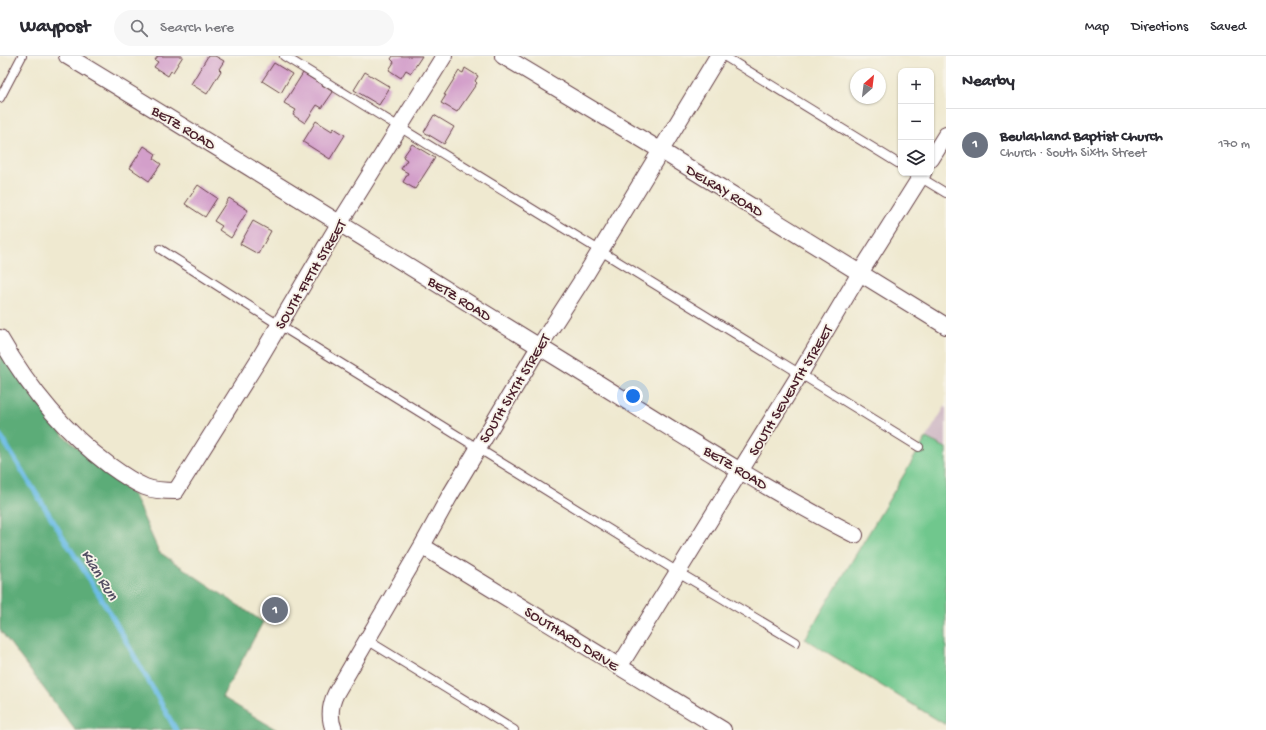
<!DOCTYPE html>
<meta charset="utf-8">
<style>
:root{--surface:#fff;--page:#f7f7f7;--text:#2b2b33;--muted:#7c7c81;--line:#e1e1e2;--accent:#1f6fb2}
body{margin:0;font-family:"Gochi Hand",sans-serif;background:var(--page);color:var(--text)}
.controls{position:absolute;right:12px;top:12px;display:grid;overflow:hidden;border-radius:8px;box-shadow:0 1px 3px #0004}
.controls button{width:36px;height:36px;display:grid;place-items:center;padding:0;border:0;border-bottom:1px solid var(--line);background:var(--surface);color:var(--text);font:20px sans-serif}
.compass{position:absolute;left:850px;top:12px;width:36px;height:36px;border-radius:50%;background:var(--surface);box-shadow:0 1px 3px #0004;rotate:28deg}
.you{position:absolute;left:633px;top:340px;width:14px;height:14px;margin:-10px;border:3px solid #fff;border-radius:50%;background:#1a73e8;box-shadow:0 0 0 6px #1a73e833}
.badge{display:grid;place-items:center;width:26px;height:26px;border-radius:50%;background:var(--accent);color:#fff;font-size:13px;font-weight:700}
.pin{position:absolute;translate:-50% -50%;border:2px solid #fff;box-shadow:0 1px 4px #0006}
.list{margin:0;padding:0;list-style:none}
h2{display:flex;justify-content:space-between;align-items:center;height:52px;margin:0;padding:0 16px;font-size:17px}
h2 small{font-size:13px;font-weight:400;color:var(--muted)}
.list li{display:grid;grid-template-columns:26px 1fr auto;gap:12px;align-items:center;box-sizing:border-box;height:72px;padding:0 16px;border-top:1px solid var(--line)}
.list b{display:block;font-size:15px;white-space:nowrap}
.list p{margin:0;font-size:13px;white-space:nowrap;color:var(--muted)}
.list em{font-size:13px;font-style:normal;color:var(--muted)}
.icon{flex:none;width:22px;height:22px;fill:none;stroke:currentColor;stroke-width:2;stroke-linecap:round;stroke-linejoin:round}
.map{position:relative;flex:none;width:946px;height:674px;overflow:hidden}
header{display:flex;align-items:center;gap:24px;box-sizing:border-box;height:56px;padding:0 20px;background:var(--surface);border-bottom:1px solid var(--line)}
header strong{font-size:19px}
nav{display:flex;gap:22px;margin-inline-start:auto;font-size:14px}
.search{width:280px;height:36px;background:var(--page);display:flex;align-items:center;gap:10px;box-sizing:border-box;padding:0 14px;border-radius:22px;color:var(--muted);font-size:15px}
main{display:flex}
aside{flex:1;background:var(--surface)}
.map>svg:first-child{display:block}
.industrial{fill:#d2bdc7}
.green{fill:#70c78d;stroke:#5d735c}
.forest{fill:#5cac78;stroke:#536652}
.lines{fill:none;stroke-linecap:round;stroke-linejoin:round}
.stream{stroke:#69bbe5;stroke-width:5}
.building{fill:#d39fca}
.lane-casing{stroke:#633d44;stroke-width:10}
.street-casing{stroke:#633d44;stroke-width:18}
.lane{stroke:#fff;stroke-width:8}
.street{stroke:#fff;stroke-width:16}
.labels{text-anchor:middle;stroke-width:3.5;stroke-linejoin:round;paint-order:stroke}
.street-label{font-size:15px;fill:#4a1f2b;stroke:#f7f3e8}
.water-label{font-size:16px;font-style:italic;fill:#534e63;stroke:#f7f3e8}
</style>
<header>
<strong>Waypost</strong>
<div class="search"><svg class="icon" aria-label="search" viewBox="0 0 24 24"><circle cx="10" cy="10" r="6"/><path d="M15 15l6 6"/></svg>Search here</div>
<nav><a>Map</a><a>Directions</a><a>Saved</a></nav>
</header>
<main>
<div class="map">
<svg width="946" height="674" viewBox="0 0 946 674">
<rect width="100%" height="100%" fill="#f7f3e8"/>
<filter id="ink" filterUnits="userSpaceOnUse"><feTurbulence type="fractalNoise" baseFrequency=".025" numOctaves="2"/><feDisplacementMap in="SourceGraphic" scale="8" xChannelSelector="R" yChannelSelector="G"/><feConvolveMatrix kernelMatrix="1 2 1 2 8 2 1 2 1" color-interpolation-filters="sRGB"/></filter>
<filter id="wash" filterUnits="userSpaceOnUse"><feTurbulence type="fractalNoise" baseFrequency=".012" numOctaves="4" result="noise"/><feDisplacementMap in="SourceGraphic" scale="16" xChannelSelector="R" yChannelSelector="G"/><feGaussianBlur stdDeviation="0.9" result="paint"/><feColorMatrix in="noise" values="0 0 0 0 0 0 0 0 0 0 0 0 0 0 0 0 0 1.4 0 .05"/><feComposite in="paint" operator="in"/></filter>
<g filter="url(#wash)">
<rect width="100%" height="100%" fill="#efe9d0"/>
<!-- industrial -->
<path class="industrial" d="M946,349V392L926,382Z"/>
<!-- green -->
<path class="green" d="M926,382L946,392V669L805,583Z"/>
<!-- forest -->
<path class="forest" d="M0,293L64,380L134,440L159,496L263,566L222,641L277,674H75L0,574Z"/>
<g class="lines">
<!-- stream -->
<path class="stream" d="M0,379L109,555L176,674"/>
</g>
<g id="blocks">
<!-- building -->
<path class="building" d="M158,0H183L173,16L171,15L168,20L154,11L158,6L155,4Z
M208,0H215L224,5L219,13L221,15L207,38L191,28Z
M393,0H422L411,17L406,14L401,22L389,14L394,6L391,3Z
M274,7L292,18L281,37L262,25Z
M465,12L478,20L475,25L477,27L457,56L441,47L446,39H444L459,15L463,17Z
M365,16L390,31L379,49L354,34Z
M303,17L333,36L322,52L317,49L305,67L293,59L296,54L284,47Z
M434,59L454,71L444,88L424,76Z
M316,65L332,75L334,72L345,79L330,103L303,86Z
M412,88L435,102L415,133L403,126L408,117L401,113L407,104L403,101Z
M144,90L156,98L154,103L161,108L149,125L130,112Z
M198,129L217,142L205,161L185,148Z
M229,142L248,154L231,182L219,174L222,170L214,165Z
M253,165L271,175L258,198L240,188Z"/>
</g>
</g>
<g filter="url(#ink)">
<use href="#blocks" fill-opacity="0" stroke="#633d44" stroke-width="1"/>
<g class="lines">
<defs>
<path id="lane" d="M284,0L919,391
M724,0L901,109
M0,42L22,0
M918,120L946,137
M160,193L279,269L678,516L796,586
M367,584L514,674"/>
<path id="street" d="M67,0C231,99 393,201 556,301C655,362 752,426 855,479
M503,0L660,94L946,270
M931,103L946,79
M0,282C28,331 63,375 109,409C120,417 133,426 145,431C155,435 166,435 176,435L259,303L339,168L444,0
M422,490L723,674
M619,611L800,318L860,217L923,117
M334,674C329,662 330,649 336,637L422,490L449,441L539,291L586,218L718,0"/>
</defs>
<!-- lane casing -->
<use href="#lane" class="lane-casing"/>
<!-- street casing -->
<use href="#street" class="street-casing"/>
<!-- lane -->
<use href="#lane" class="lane"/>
<!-- street -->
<use href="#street" class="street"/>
</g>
</g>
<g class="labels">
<!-- street labels -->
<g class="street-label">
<text transform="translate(184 71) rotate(31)" y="5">BETZ ROAD</text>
<text transform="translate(725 134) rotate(31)" y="5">DELRAY ROAD</text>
<text transform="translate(310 218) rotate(-59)" y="5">SOUTH FIFTH STREET</text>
<text transform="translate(460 242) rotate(32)" y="5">BETZ ROAD</text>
<text transform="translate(514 332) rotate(-59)" y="5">SOUTH SIXTH STREET</text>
<text transform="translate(790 334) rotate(-59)" y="5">SOUTH SEVENTH STREET</text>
<text transform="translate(736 411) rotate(31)" y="5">BETZ ROAD</text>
<text transform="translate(572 582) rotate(32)" y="5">SOUTHARD DRIVE</text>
</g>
<!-- water labels -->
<g class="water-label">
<text transform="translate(101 518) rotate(58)" y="6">Kian Run</text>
</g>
</g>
</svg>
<div class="controls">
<button>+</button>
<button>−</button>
<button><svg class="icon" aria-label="layers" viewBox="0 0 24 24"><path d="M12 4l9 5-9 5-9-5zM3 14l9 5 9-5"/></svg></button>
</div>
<svg class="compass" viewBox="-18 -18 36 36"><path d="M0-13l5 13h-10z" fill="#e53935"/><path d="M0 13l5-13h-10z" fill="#7c7c81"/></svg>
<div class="you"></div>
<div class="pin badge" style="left:275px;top:554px;background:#6b7280">1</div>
</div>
<aside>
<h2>Nearby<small></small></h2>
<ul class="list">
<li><span class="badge" style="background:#6b7280">1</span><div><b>Beulahland Baptist Church</b><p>Church · South Sixth Street</p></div><em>170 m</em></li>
</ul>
</aside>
</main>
